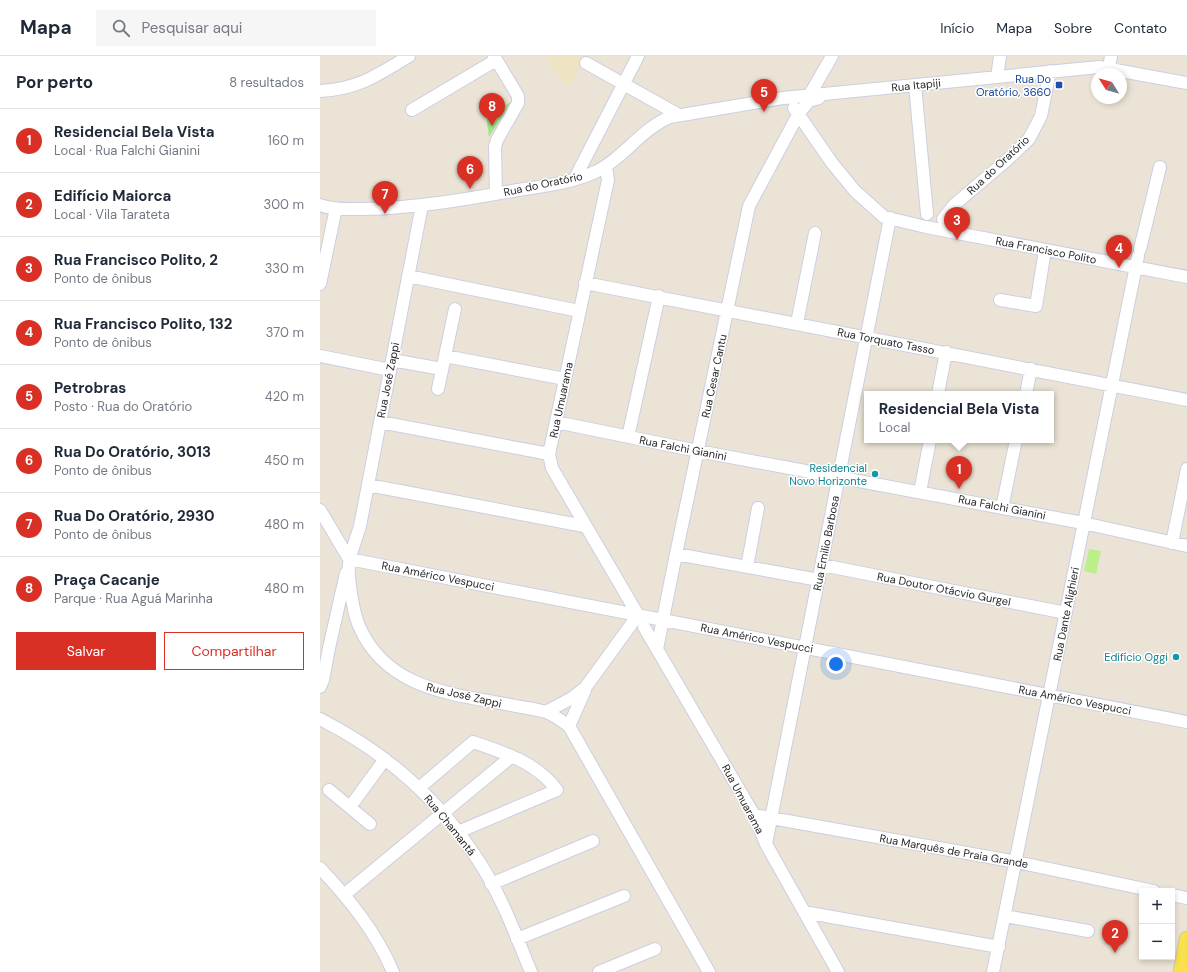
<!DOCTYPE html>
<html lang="pt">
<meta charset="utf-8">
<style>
:root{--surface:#fff;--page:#f6f6f7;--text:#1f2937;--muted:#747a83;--line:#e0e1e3;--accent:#d93025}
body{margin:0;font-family:"DM Sans",sans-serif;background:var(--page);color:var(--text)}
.controls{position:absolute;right:12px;bottom:12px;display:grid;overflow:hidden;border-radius:0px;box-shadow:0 2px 6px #0003}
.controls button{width:36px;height:36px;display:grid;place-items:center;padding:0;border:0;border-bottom:1px solid var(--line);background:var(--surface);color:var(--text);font:20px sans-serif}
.compass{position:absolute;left:771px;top:12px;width:36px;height:36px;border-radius:50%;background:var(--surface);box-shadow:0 2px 6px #0003;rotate:307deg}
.you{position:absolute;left:516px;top:608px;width:14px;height:14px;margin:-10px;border:3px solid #fff;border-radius:50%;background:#1a73e8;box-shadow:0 0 0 6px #1a73e833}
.badge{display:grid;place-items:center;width:26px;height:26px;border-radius:50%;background:var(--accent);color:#fff;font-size:13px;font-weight:700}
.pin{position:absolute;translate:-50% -33px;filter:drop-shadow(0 1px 2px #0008)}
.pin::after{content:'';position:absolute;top:21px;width:14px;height:12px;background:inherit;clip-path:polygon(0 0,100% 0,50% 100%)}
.popup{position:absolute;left:544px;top:335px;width:190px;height:52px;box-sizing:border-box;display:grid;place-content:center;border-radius:0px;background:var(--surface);filter:drop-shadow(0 1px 3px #0005);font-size:13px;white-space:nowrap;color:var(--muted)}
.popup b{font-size:15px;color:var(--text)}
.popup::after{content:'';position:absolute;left:50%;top:100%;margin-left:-8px;border:8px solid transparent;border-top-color:var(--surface)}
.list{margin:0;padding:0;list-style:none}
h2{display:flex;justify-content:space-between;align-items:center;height:52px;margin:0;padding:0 16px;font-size:17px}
h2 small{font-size:13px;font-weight:400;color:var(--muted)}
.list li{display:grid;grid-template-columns:26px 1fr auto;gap:12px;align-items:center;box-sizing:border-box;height:64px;padding:0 16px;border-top:1px solid var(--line)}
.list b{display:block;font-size:15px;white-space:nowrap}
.list p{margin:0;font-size:13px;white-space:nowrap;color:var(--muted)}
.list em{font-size:13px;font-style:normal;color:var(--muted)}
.actions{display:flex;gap:8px;padding:12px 16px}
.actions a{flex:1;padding:9px 0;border:1px solid var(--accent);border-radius:0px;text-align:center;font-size:14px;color:var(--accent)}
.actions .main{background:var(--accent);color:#fff}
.icon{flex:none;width:22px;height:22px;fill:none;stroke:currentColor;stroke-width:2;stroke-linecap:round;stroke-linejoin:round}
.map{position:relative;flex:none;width:867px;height:916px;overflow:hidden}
header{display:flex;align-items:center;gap:24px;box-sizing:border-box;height:56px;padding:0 20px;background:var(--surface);border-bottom:1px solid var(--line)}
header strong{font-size:19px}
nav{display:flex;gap:22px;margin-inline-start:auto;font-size:14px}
.search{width:280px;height:36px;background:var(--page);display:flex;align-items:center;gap:10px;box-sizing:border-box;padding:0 14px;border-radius:0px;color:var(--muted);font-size:15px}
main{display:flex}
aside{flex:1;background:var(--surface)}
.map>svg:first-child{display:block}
.education{fill:#eee4c4}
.green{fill:#a4e68e}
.pitch{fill:#baef89}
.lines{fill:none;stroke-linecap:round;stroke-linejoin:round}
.minor-casing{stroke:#cccee1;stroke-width:14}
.major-casing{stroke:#c7c7c7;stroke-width:17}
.minor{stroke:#fff;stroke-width:12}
.major{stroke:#f9e04d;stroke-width:15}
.transit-dot{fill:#1a4fb4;stroke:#fff;stroke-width:1.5}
.culture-dot{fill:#0f9aa8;stroke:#fff;stroke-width:1.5}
.labels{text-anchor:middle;stroke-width:3;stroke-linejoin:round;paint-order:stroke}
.transit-label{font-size:11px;fill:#164399;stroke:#fff;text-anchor:end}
.street-label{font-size:11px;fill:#272727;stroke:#fff}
.culture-label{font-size:11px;fill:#0d838f;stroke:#fff;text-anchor:end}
</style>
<header>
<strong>Mapa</strong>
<div class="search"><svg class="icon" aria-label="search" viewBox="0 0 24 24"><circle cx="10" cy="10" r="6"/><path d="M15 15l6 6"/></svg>Pesquisar aqui</div>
<nav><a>Início</a><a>Mapa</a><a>Sobre</a><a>Contato</a></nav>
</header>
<main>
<aside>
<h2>Por perto<small>8 resultados</small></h2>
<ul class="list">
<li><span class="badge">1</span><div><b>Residencial Bela Vista</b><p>Local · Rua Falchi Gianini</p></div><em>160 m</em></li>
<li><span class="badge">2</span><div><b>Edifício Maiorca</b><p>Local · Vila Tarateta</p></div><em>300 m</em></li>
<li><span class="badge">3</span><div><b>Rua Francisco Polito, 2</b><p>Ponto de ônibus</p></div><em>330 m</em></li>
<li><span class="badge">4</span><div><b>Rua Francisco Polito, 132</b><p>Ponto de ônibus</p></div><em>370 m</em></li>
<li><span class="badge">5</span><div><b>Petrobras</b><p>Posto · Rua do Oratório</p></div><em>420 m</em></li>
<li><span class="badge">6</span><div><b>Rua Do Oratório, 3013</b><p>Ponto de ônibus</p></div><em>450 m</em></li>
<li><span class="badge">7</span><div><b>Rua Do Oratório, 2930</b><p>Ponto de ônibus</p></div><em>480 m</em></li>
<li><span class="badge">8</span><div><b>Praça Cacanje</b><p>Parque · Rua Aguá Marinha</p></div><em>480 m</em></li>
</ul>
<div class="actions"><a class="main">Salvar</a><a>Compartilhar</a></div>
</aside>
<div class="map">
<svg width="867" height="916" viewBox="0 0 867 916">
<rect width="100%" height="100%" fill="#ebe4d6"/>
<!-- education -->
<path class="education" d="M227,0H266L248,32L228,6L229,4Z"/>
<!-- green -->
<path class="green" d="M191,46L169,81L166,59Z"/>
<!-- pitch -->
<path class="pitch" d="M769,493L781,495L776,518L764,515Z"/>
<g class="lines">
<defs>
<path id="minor" d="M174,0L198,40V47L177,84L175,91L176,138
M266,7L359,59
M789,12L791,0
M677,21L680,0
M595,29L607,158
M0,35C38,33 58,19 89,0
M489,40L512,0
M474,52L512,107L535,135L564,161L606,171L867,221
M92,54L176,4
M286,110L288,124L229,398L232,412L318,559
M255,122L318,0
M0,149C13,154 31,153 45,153C96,152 148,143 198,134C223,130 252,127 275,116C303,103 321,73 350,61L463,42L779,11L867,27
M102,149L40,470C37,480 33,491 30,501C26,517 33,555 39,570C67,635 135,638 196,650C205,652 216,653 226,656C234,659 242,665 249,670L389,916
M623,163L634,149L687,104L709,83L721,60L730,15
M820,193L840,111
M88,220L259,255
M265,227L867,344
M0,228L16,152
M680,244L716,250L725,194
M477,267L495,177
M0,300L70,314
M125,300L245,323
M72,304L122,313
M118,333L135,253
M618,338L626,296
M706,338L711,313
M60,366L229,398
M236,366L378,395L763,467L867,490
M308,381L339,240
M48,429L264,470
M600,436L610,384
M682,452L696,384
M0,454L29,503
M852,487L867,413
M356,498L499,524
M29,503L867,666
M502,509L746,557
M427,511L438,452
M324,571L434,759L446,788L518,916
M337,593L356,498L429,150L479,57L489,45L499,42
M0,631L3,624L9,592L26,517
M226,656L252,642L265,632L318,559
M0,663C63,695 117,741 156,801C180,836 195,877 211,916
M249,670L265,634
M99,732L153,686C185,697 216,706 237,734L138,776
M9,734L50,768
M30,751L65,703
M434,759L697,806L834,835
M446,788L570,162
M0,812C30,844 56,876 73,916
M171,828L273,785
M25,838L192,700
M852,839L867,842
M484,856L679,891
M685,860L768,875
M197,883L304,840
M279,916L335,893
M673,916L818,200"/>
<path id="major" d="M861,916L867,883"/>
</defs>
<!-- minor casing -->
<use href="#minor" class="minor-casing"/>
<!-- major casing -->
<use href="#major" class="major-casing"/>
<!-- minor -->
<use href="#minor" class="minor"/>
<!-- major -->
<use href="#major" class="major"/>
</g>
<!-- markers -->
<rect class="transit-dot" x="735" y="25" width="8" height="8" rx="2"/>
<g class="culture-dot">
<circle cx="555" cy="418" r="4"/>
<circle cx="856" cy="601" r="4"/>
</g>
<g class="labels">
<!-- transit labels -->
<g class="transit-label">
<text x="731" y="27">Rua Do<tspan x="731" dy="13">Oratório, 3660</tspan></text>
</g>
<!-- street labels -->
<g class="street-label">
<text transform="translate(596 29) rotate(-6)" y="4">Rua Itapiji</text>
<text transform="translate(678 109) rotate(-43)" y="4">Rua do Oratório</text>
<text transform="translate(223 128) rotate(-12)" y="4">Rua do Oratório</text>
<text transform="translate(726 194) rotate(11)" y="4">Rua Francisco Polito</text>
<text transform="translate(566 285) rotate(11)" y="4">Rua Torquato Tasso</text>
<text transform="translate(394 320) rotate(-78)" y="4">Rua Cesar Cantu</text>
<text transform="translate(68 324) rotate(-79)" y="4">Rua José Zappi</text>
<text transform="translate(241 344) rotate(-78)" y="4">Rua Umuarama</text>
<text transform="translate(363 392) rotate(11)" y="4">Rua Falchi Gianini</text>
<text transform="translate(682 451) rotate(11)" y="4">Rua Falchi Gianini</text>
<text transform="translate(506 487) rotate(-79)" y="4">Rua Emilio Barbosa</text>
<text transform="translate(118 520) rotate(11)" y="4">Rua Américo Vespucci</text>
<text transform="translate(624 533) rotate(11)" y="4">Rua Doutor Otácvio Gurgel</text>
<text transform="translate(746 558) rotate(-79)" y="4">Rua Dante Alighieri</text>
<text transform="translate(437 582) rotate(11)" y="4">Rua Américo Vespucci</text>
<text transform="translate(144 639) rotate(13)" y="4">Rua José Zappi</text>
<text transform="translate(755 644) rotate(11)" y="4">Rua Américo Vespucci</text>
<text transform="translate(423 743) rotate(62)" y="4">Rua Umuarama</text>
<text transform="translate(130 769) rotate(51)" y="4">Rua Chamantá</text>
<text transform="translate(634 795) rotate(10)" y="4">Rua Marquês de Praia Grande</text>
</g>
<!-- culture labels -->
<g class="culture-label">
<text x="547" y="416">Residencial<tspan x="547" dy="13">Novo Horizonte</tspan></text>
<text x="848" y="605">Edifício Oggi</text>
</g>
</g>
</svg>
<div class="controls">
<button>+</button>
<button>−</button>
</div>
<svg class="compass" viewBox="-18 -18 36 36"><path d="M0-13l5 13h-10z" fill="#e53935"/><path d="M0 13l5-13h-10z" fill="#747a83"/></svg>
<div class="you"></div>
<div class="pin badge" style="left:639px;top:433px">1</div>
<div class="popup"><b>Residencial Bela Vista</b>Local</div>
<div class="pin badge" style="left:795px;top:897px">2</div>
<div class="pin badge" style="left:637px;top:184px">3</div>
<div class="pin badge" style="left:799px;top:212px">4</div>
<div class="pin badge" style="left:444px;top:56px">5</div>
<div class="pin badge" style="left:150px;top:133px">6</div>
<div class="pin badge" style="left:65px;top:158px">7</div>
<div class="pin badge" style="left:172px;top:70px">8</div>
</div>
</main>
